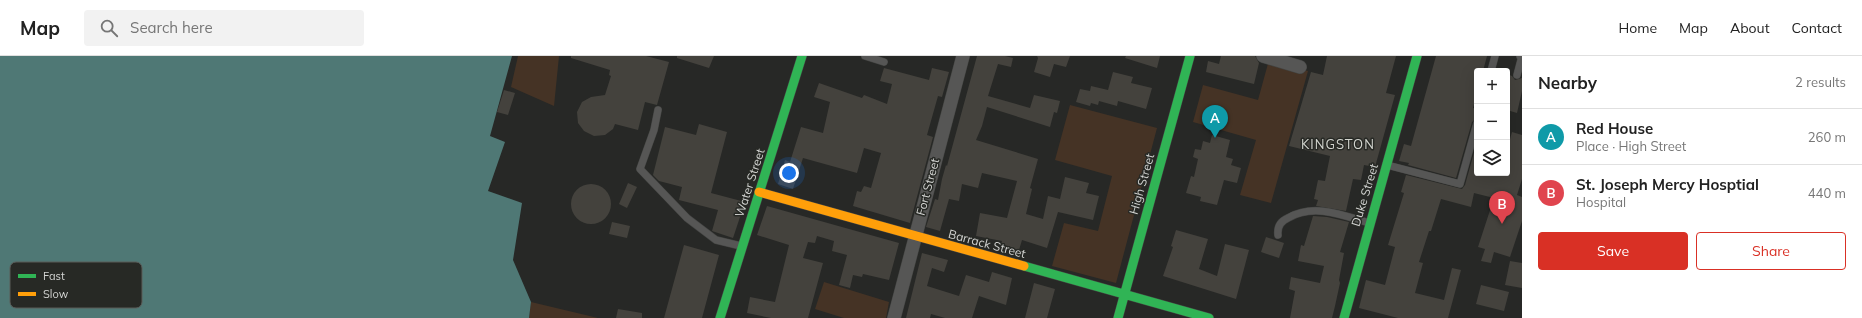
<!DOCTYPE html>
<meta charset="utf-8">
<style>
:root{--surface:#fff;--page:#f2f2f2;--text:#222;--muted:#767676;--line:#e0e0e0;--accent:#d93025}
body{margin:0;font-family:Mulish,sans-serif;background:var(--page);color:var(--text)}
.controls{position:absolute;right:12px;top:12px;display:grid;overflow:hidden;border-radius:4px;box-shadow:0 4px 16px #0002}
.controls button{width:36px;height:36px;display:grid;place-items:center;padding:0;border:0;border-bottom:1px solid var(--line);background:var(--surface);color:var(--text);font:20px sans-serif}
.you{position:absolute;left:789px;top:117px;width:14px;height:14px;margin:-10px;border:3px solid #fff;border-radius:50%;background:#1a73e8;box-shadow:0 0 0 6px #1a73e833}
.badge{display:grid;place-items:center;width:26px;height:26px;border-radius:50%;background:var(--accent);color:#fff;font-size:13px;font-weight:700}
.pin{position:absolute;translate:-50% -33px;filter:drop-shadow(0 1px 2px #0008)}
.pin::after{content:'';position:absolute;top:21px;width:14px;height:12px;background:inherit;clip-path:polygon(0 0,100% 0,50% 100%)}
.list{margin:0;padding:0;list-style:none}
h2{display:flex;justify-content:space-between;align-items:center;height:52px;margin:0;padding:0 16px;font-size:17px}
h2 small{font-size:13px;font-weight:400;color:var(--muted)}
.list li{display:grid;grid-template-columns:26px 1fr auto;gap:12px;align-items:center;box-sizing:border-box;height:56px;padding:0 16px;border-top:1px solid var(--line)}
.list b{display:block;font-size:15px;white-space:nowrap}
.list p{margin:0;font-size:13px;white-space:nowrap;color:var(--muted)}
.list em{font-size:13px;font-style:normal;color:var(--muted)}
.actions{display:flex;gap:8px;padding:12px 16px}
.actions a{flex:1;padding:9px 0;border:1px solid var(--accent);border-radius:4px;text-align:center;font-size:14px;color:var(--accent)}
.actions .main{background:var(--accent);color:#fff}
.icon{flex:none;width:22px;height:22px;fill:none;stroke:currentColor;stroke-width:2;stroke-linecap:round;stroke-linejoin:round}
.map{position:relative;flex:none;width:1522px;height:262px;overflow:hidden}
header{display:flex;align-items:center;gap:24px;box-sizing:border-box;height:56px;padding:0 20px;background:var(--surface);border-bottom:1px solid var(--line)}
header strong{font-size:19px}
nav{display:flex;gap:22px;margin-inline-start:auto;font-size:14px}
.search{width:280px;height:36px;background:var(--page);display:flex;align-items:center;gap:10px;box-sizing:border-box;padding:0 14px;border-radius:4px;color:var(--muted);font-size:15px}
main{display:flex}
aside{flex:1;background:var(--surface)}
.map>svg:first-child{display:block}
.green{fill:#453325}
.water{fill:#4f7875}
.building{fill:#44423d}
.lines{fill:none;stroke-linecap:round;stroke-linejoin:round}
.lane-casing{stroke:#434442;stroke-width:8}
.street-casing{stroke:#434442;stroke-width:14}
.fast-casing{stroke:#434442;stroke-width:10}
.slow-casing{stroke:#434442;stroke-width:10}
.lane{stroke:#565655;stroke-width:7}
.street{stroke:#565655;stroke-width:13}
.fast{stroke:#30b455;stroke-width:9}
.slow{stroke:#ff9f0a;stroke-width:9}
.labels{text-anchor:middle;stroke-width:3;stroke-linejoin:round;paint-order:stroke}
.street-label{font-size:12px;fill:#d3d4d2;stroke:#272925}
.neighbourhood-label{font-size:13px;letter-spacing:1px;fill:#d4d6d0;stroke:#272925}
.key{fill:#272925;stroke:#5b5c59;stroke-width:1}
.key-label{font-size:11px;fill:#d3d4d2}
</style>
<header>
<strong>Map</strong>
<div class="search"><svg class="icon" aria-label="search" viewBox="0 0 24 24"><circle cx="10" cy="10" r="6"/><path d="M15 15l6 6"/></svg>Search here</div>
<nav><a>Home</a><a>Map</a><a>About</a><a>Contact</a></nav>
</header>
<main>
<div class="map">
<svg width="1522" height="262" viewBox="0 0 1522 262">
<rect width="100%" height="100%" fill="#272826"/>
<!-- green -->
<path class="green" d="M518,0H559L554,50L511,31Z
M1269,4L1308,15L1271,147L1240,139L1256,84L1193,66L1203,29L1258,44Z
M1070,49L1157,72L1116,227L1052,210L1064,167L1098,175L1112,120L1055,104Z
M824,226L889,246L886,262H844L815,253Z
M531,246L598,262H529Z"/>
<!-- water -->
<path class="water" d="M0,0H512L490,80L505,86L488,135L522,147L513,204L531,246L529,262H0Z"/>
<!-- building -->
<path class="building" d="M571,0H646L669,6L657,49L645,46L638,74L615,68L613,73L605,79L594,80L584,75L578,67L577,56L582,46L591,41L605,39L611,20L609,19L610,14L571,2Z
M677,0H714L709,12L677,2Z
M977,0H1005L1013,2L1011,11L998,8L988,40L1030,52L1034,39L1060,45L1057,57L1054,56L1050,71L987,51L982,70L976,84L1038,103L1030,132L1032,133L1026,158L1043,163L1048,140L1060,143L1065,121L1089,127L1086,137L1099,140L1093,164L1058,156L1047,192L1022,184L1019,194L1000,190L1002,185L976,180L980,157L1007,162L1017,125L982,117L978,132L962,128L959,145L949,143L940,175L926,171L935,143L938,144L942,123L946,109L947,110Z
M1037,0H1070L1066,11L1054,8L1050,21L1034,16L1038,2Z
M1126,0H1160L1157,12L1125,2Z
M1221,0H1255L1259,7L1254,28L1206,16L1208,5L1219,8Z
M1327,0H1396L1386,37L1395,39L1375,111L1364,109L1361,124L1353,123L1346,155L1316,150L1318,144L1314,143L1318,124L1325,125L1330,100L1289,90L1311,16L1323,19Z
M1436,0H1487L1483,15H1477V36L1473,52L1477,53V62L1472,66L1456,122L1408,109L1409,107L1399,105L1404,88L1411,90Z
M884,12L929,24L932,12L949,16L942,41L938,40L927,79L933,81L910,167L853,150L857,135L861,136L864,130L871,132L881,97L864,92L857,117L803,102L793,133L778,128L785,104L790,106L801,71L823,77L830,46L814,41L819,27L862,42L864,39L887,48L892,28L880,25Z
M1113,16L1133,21L1131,27L1152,32L1146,53L1118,45L1117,50L1099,45L1098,49L1091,47L1090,50L1076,46L1080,33L1090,35L1091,30L1108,34Z
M1507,18L1512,20L1515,24L1522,22V35L1517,57L1507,54Z
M504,34L515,37L508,59L497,56Z
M699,68L727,76L711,137L745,146L733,182L712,175L718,154L679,144L682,131L659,125L653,119L665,71L696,79Z
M1512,76L1522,79V123L1517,139L1522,141V165L1510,201L1494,196L1491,207L1481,205L1485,193L1478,191L1494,142L1474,137L1471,151L1441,143L1431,175H1429L1419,206L1423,207L1415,237L1444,244L1452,212L1461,214L1448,262H1398L1359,252L1366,224L1385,229L1395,191L1388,189L1404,137L1401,136L1406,119L1462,133L1465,129L1477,86V117H1507V94Z
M1212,79L1230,84L1226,101L1233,103L1231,109L1241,112L1237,127L1224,124L1217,149L1200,145L1201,141L1186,137L1191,120L1194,121L1198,103L1193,101L1195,93L1201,94L1203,85L1210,87Z
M628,127L637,131L627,152L619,148Z
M571 148a20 20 0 1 1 40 0a20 20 0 1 1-40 0Z
M767,150L899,187L889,224L863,218L862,221L853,219L850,232L839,229L847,199L832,195L834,185L817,180L815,187L808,186L803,202L823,207L808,262H771L747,257L750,241L775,246L789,189L757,179Z
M1313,160L1327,161L1349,166L1340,196L1344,197L1339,224L1340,227L1335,250L1332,262H1290L1295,235L1289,233L1291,221L1320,227L1324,210L1298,205L1301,189L1304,190Z
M612,166L630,170L627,182L609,178Z
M1176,174L1208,183L1199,213L1217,220L1225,188L1249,194L1236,243L1163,220L1173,191L1171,190Z
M1266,181L1284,187L1279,202L1261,196Z
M684,189L719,199L702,262H664Z
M922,197L948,204L944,216L932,212L927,230L959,240L966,219L989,226L992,216L1012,222L1006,249L979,240L972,262H945L931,258L930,262H906Z
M1510,205L1522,207V232L1505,229Z
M1034,227L1055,233L1047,262H1025Z
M1481,229L1509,236L1504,255L1476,248Z
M618,253L642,257V262H616Z"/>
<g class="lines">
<defs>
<path id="lane" d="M865,0L884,6
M1491,15L1495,0
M1517,19L1522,0H1520
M658,54L654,74L640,113L687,162L716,184L741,190
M1387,109L1460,128L1477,67
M1278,179C1277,170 1281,165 1288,162C1314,147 1342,159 1369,167"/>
<path id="street" d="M1263,0L1300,11
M894,262L963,0"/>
<path id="fast" d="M1024,210L1209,262
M720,262L802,0
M1118,262L1190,0
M1344,262L1417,0"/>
<path id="slow" d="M759,136L1024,210"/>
</defs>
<!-- lane casing -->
<use href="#lane" class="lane-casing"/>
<!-- street casing -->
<use href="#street" class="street-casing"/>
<!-- fast casing -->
<use href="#fast" class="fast-casing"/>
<!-- slow casing -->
<use href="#slow" class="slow-casing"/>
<!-- lane -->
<use href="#lane" class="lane"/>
<!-- street -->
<use href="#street" class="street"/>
<!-- fast -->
<use href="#fast" class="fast"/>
<!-- slow -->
<use href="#slow" class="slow"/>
</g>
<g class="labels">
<!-- street labels -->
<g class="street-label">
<text transform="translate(750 127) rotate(-72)" y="4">Water Street</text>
<text transform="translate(1142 128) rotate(-74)" y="4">High Street</text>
<text transform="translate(928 131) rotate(-75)" y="4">Fort Street</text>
<text transform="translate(1365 139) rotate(-73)" y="4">Duke Street</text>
<text transform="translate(987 188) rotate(15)" y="4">Barrack Street</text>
</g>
<!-- neighbourhood labels -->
<g class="neighbourhood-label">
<text x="1338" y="93">KINGSTON</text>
</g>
</g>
<!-- legend -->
<rect x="10" y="206" width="132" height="46" rx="6" class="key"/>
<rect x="18" y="218" width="18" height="4" fill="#30b455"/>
<rect x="18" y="236" width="18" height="4" fill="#ff9f0a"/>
<g class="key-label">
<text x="43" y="224">Fast</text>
<text x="43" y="242">Slow</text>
</g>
</svg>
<div class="controls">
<button>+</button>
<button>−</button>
<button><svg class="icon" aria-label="layers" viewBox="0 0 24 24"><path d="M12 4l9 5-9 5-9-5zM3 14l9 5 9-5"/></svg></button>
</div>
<div class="you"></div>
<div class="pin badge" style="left:1215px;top:82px;background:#0f9aa8">A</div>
<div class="pin badge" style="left:1502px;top:168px;background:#e0444e">B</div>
</div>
<aside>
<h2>Nearby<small>2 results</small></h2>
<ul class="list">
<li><span class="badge" style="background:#0f9aa8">A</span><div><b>Red House</b><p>Place · High Street</p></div><em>260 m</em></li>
<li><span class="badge" style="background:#e0444e">B</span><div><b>St. Joseph Mercy Hosptial</b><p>Hospital</p></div><em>440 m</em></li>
</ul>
<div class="actions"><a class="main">Save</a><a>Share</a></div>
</aside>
</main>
